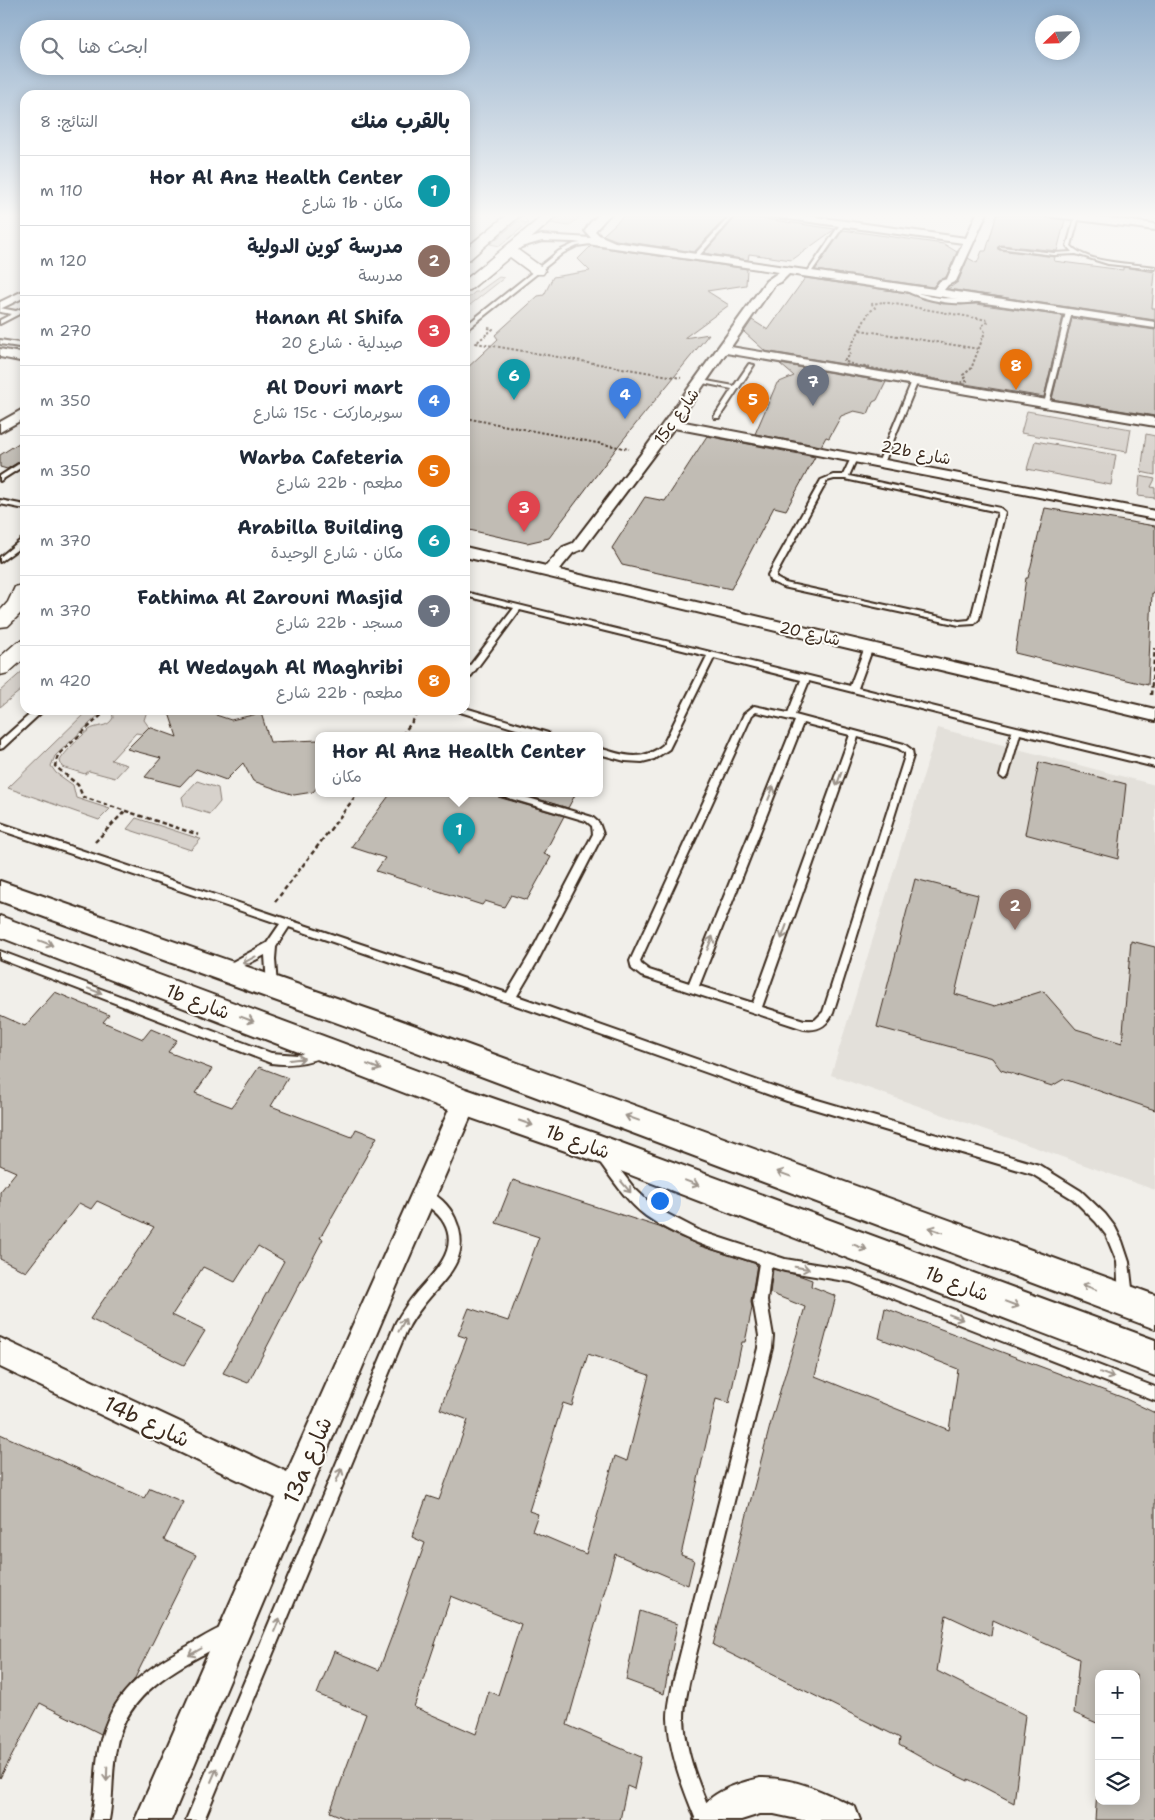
<!DOCTYPE html>
<html lang="ar">
<meta charset="utf-8">
<style>
:root{--surface:#fff;--page:#f2f2f3;--text:#1f2937;--muted:#747a83;--line:#e0e1e3;--accent:#0b8043}
body{margin:0;font-family:"Shantell Sans","Playpen Sans Arabic",sans-serif;background:var(--page);color:var(--text);direction:rtl}
.controls{position:absolute;right:15px;bottom:15px;display:grid;overflow:hidden;border-radius:10px;box-shadow:0 2px 12px #0003}
.controls button{width:45px;height:45px;display:grid;place-items:center;padding:0;border:0;border-bottom:1px solid var(--line);background:var(--surface);color:var(--text);font:25px sans-serif}
.compass{position:absolute;left:1035px;top:15px;width:45px;height:45px;border-radius:50%;background:var(--surface);box-shadow:0 2px 12px #0003;rotate:247deg}
.you{position:absolute;left:659px;top:1200px;width:18px;height:18px;margin:-12px;border:4px solid #fff;border-radius:50%;background:#1a73e8;box-shadow:0 0 0 8px #1a73e833}
.badge{display:grid;place-items:center;width:32px;height:32px;border-radius:50%;background:var(--accent);color:#fff;font-size:16px;font-weight:700}
.pin{position:absolute;translate:-50% -41px;filter:drop-shadow(0 1px 2px #0008)}
.pin::after{content:'';position:absolute;top:26px;width:18px;height:15px;background:inherit;clip-path:polygon(0 0,100% 0,50% 100%)}
.popup{position:absolute;left:315px;top:732px;width:288px;height:65px;box-sizing:border-box;display:grid;place-content:center;border-radius:10px;background:var(--surface);filter:drop-shadow(0 1px 4px #0005);font-size:16px;white-space:nowrap;color:var(--muted)}
.popup b{font-size:19px;color:var(--text)}
.popup::after{content:'';position:absolute;left:50%;top:100%;margin-left:-10px;border:10px solid transparent;border-top-color:var(--surface)}
.list{margin:0;padding:0;list-style:none}
h2{display:flex;justify-content:space-between;align-items:center;height:65px;margin:0;padding:0 20px;font-size:21px}
h2 small{font-size:16px;font-weight:400;color:var(--muted)}
.list li{display:grid;grid-template-columns:32px 1fr auto;gap:15px;align-items:center;box-sizing:border-box;height:70px;padding:0 20px;border-top:1px solid var(--line)}
.list b{display:block;font-size:19px;white-space:nowrap}
.list p{margin:0;font-size:16px;white-space:nowrap;color:var(--muted)}
.list em{font-size:16px;font-style:normal;color:var(--muted)}
.icon{flex:none;width:28px;height:28px;fill:none;stroke:currentColor;stroke-width:2;stroke-linecap:round;stroke-linejoin:round}
.map{position:relative;flex:none;width:1155px;height:1820px;overflow:hidden;direction:ltr}
.search{position:absolute;background:var(--surface);box-shadow:0 2px 12px #0003;left:20px;top:20px;width:450px;height:55px;display:flex;align-items:center;gap:12px;box-sizing:border-box;padding:0 18px;border-radius:28px;color:var(--muted);font-size:19px}
.panel{position:absolute;background:var(--surface);box-shadow:0 2px 12px #0003;left:20px;top:90px;width:450px;height:625px;border-radius:15px;direction:rtl}
.map>svg:first-child{display:block}
.built{fill:#e3e0da}
.green{fill:#d7d2cc;stroke:#897e75}
.building{fill:#c1bcb4;stroke:#3b2a1e;fill-rule:evenodd}
.lines{fill:none;stroke-linecap:round;stroke-linejoin:round}
.service-casing{stroke:#3b2a1e;stroke-width:4}
.minor-casing{stroke:#3b2a1e;stroke-width:4}
.tertiary-casing{stroke:#3b2a1e;stroke-width:4}
.primary-casing{stroke:#3b2a1e;stroke-width:3}
.path-far1{stroke:#3b2a1e;stroke-width:2;stroke-dasharray:2.5 2;stroke-linecap:butt}
.path{stroke:#3b2a1e;stroke-width:2.5;stroke-dasharray:4.5 3;stroke-linecap:butt}
.service{fill:#fdfcf7;fill-rule:evenodd}
.minor{fill:#fdfcf7;fill-rule:evenodd}
.tertiary{fill:#fdfcf7;fill-rule:evenodd}
.primary{fill:#fdfcf7;fill-rule:evenodd}
.oneway{stroke:#9c938a}
.labels{text-anchor:middle;stroke-width:4;stroke-linejoin:round;paint-order:stroke}
.far-street-label{font-size:16px;fill:#3b2a1e;stroke:#fdfcf7}
.street-label{font-size:19px;fill:#3b2a1e;stroke:#fdfcf7}
.near-street-label{font-size:22px;fill:#3b2a1e;stroke:#fdfcf7}
</style>
<div class="map">
<svg width="1155" height="1820" viewBox="0 0 1155 1820">
<rect width="100%" height="100%" fill="#f1efea"/>
<filter id="ink" filterUnits="userSpaceOnUse"><feTurbulence type="fractalNoise" baseFrequency=".02" numOctaves="2"/><feDisplacementMap in="SourceGraphic" scale="10" xChannelSelector="R" yChannelSelector="G"/><feConvolveMatrix kernelMatrix="1 2 1 2 8 2 1 2 1" color-interpolation-filters="sRGB"/></filter>
<g filter="url(#ink)">
<!-- built -->
<path class="built" d="M938,728L1155,785V1190L831,1075Z"/>
<!-- green -->
<path class="green" d="M564,213H585L569,226L550,223Z
M518,221L528,223L500,246L490,244Z
M499,277L504,278L465,309V301L475,292H478Z
M1027,411L1131,429L1127,452L1021,433Z
M1146,434L1155,436V475L1141,472Z
M1035,441L1116,455L1111,485L1027,469Z
M1140,476L1155,479L1151,487L1155,488V498L1138,496Z
M25,669V687L0,707V691Z
M88,710H104L55,756L51,766L56,773L73,785L76,798L110,809L99,820L8,788Z
M112,710H151L146,714L144,720L149,727L142,734L136,733L111,760L127,765L115,778L89,771L85,774L62,767L60,761C62,755 87,729 93,728C101,725 108,727 113,718Z
M197,781L218,788L220,802L210,814L184,806L182,797Z
M136,818L200,839H201L191,850L127,829Z"/>
<!-- building -->
<path class="building" d="M627,213H718L729,214L694,252L616,240L603,235Z
M1009,213H1040L1047,218L1065,220L1057,251L1001,245L997,248L999,250L1055,257L1054,261L1123,270V267L1155,272L1152,308H1155V320L948,289L958,282L968,258L977,263L982,251H986L997,214Z
M738,215L835,229L792,260L749,254L748,260L704,253Z
M843,230L944,244L957,252L946,277L938,280L933,287L815,270Z
M591,246L747,269L746,285L707,291L729,305L684,338L709,334L622,441L549,538L527,543L465,529V370L498,339L495,335L538,296L544,295L553,277L590,271L578,259Z
M805,278L907,293L943,304H976L1063,316L1044,397L765,351L744,332L752,320L768,330Z
M1072,318L1155,330V416L1052,399Z
M780,364L886,382L877,400L873,402L868,414L854,411L841,416L829,438L826,437L821,446L755,434L777,383L794,376Z
M707,436L815,457L786,510L774,507L731,589L622,565L612,548L645,497L665,501Z
M25,439V458L7,469L0,467V455Z
M1045,508L1155,526V575L1154,594L1152,593L1148,685L1015,653L1026,578H1028Z
M168,710H213L216,715L231,720L261,713L270,742L319,740V785L313,792L294,795L253,781L243,763L226,780L196,769L180,786L145,777L161,758L127,749L149,727L177,737Z
M1039,762L1126,784L1118,859L1025,834Z
M391,793H495L498,797L564,816L544,854L551,857L527,900L511,895L504,907L485,901L482,905L376,871L385,858L351,847Z
M518,793H576L568,808Z
M915,879L978,895L955,994L995,1006L1043,991L1076,1029L1122,1043L1131,941L1155,947V1110L1064,1079L1052,1086L1001,1070L992,1058L877,1027Z
M55,992L109,1015L103,1022L143,1039L151,1029L177,1040L168,1052L212,1069L195,1093L232,1107L259,1067L288,1078L271,1106L352,1137L356,1129L377,1137L320,1238L323,1239L248,1383L223,1373L284,1261L258,1246L235,1282L203,1267L172,1315L205,1331L184,1365L90,1319L154,1227L97,1201L91,1209L79,1203L26,1272L0,1259V1192L16,1172L0,1165V1015L25,1026Z
M513,1180L659,1227L700,1246L757,1264L751,1301L752,1308L745,1342H742L729,1403L716,1399L681,1555L694,1560L688,1585L615,1554L567,1725L641,1757L634,1789L627,1786L620,1820H349L330,1812L366,1714L317,1694L334,1651L379,1670L393,1633L425,1543L412,1537L427,1496L439,1500L468,1420L440,1409L467,1338L458,1335L469,1308L508,1321L539,1237L496,1223ZM588,1354L649,1375L627,1461L615,1456L586,1554L532,1531L538,1514L529,1511L563,1403L572,1406ZM451,1596L521,1624L498,1695L489,1691L476,1734L414,1707Z
M773,1269L801,1276L812,1280L811,1286L836,1296L815,1376L949,1430L958,1369L879,1338L885,1308L1124,1398L1155,1413V1820H1095L1099,1762V1801H1136V1674H1099V1724L1074,1713L1079,1659L993,1620L991,1636L946,1615L937,1671L1025,1715L1014,1803L968,1779V1781L933,1764L899,1745L900,1738L713,1645L772,1418L805,1307L770,1293Z
M0,1434L144,1498L150,1488L183,1502L164,1540L196,1555L134,1680L120,1696L111,1710L101,1734L40,1703L0,1778Z
M640,1611L677,1624L664,1694L626,1680Z"/>
<g class="lines">
<defs>
<path id="service" d="M470,213H475L465,220V217Z
M733,213H737L698,257H694V255Z
M1077,216L1079,217L1071,246C1088,264 1131,263 1155,267V269L1108,264L1076,254L1054,255L999,248L1001,247L1054,253L1072,252L1067,246L1075,217Z
M841,223L845,224L810,274H806Z
M595,241L597,243L577,246L563,253L465,331V326L559,251L574,244Z
M903,287C909,287 915,292 921,294C928,296 934,297 941,298C950,299 979,297 984,299C964,309 921,300 903,289Z
M25,307V311L0,324V320L12,314L0,312V308L16,311Z
M1069,310L1072,312L1049,403L1044,404L1066,312Z
M0,340L25,344V348L0,344Z
M749,364L754,365L719,418H715L714,417L732,389L698,382L701,380L734,386Z
M915,379L918,381L884,463L879,464L878,463L912,381Z
M854,456L857,458L849,476L1000,508L1005,512L979,619L974,624L959,625L783,587L770,581L768,575L821,480L833,475H843L851,458ZM834,479H845L998,512L971,618L969,620L959,621L785,583L776,578V575L827,481Z
M25,460V465L0,481V476Z
M0,500L25,505V509L0,504Z
M22,539H25V544L0,562V557Z
M465,592L850,686L865,647L869,645L873,647L858,688L1155,761V767L1020,734L1008,776L1004,779L1000,776L1012,732L809,681L795,715L904,744L912,750L913,756L833,1013C827,1026 818,1031 804,1029L641,976L632,969L630,961L744,714L754,706L788,713L801,680L714,658L669,749L654,759L642,762L625,761L599,754V748C623,755 641,763 663,745L707,656L520,610L468,680L465,681V672L514,608L465,596ZM756,712L795,721L689,983L649,970L641,964L640,961L752,715ZM803,723L850,735L753,1003L699,986ZM858,737L898,748L905,753V756L823,1012L815,1020H804L762,1007Z
M465,708L548,733L549,735H536L460,712L459,710H465Z
M35,710H44L3,748L0,749V741Z
M497,793H512L592,817L599,823L603,834L537,962L517,996L787,1091L1039,1165L1081,1191L1105,1214L1115,1227L1122,1241L1129,1262L1133,1297L1131,1302L1126,1304L1121,1302L1119,1297L1117,1262L1106,1235L1096,1222L1073,1199L1032,1174L787,1101L507,1002L289,927L276,947L275,959L277,987L276,990L272,991L268,990L267,987L265,955L233,972H225L224,969L225,966L267,943L280,924L0,830V823L507,993L529,956L593,834L592,826L586,821L499,795Z
M0,951L271,1053L298,1055L323,1047L327,1049L329,1052L327,1055C308,1063 291,1066 271,1063L0,959Z
M603,1151L607,1153L634,1188L654,1207L702,1232L785,1259L851,1270L1155,1387V1401L851,1282L785,1271L771,1267L767,1301L773,1336L772,1348L689,1683C687,1694 684,1706 684,1718C685,1754 700,1788 714,1820H696C683,1788 669,1753 668,1718C668,1706 671,1694 673,1683L758,1348L759,1336L753,1301L759,1263C720,1251 680,1240 646,1216C627,1202 613,1180 599,1161L597,1157L599,1153Z
M424,1189C437,1194 449,1205 455,1218C472,1257 448,1275 425,1303C418,1312 411,1321 406,1332L204,1820H186L396,1322C402,1312 408,1302 416,1293C432,1274 460,1251 444,1223C438,1211 422,1204 418,1195L420,1191Z
M225,1626L231,1628L233,1634L231,1640C185,1664 129,1688 117,1744C111,1769 114,1795 109,1820H91C97,1795 94,1769 100,1744C111,1694 144,1669 188,1646C200,1639 212,1631 225,1626Z"/>
<path id="minor" d="M600,213H611L595,231L599,235L615,242L934,289L940,281L947,279L963,243L767,216L762,213H787L966,238L977,213H987L956,281L948,285L944,290L1155,322V328L789,274L781,282L774,285L731,347L1155,418V426L726,353L679,421L1155,511V519L674,428L583,549L573,553L559,570L1155,709V721L465,557V547L546,566L563,547L573,543L644,450L766,281L779,272L574,242L542,241L514,249L509,246L510,244L542,235L591,238L585,231L590,223Z
M1042,213H1069L1155,224V230L1047,216Z
M25,290V297L0,309V302Z
M0,349L25,354V362L0,357Z
M25,408V418L0,432V422Z
M465,1091L474,1094L477,1102L395,1290L171,1820H135L276,1498L0,1367V1338L287,1472L456,1094Z
M760,1778C794,1777 824,1792 855,1807L860,1820H802L774,1814H760L741,1820H694C705,1794 733,1784 760,1778Z"/>
<path id="tertiary" d="M0,881L394,1018L1155,1295V1329L374,1036L0,901Z
M0,916L466,1089L597,1134L1155,1340V1376L597,1162L454,1112L0,937Z"/>
<path id="primary" d="M509,213H523L470,259L465,260V249Z
M546,213H560L518,250L543,268L545,271L543,274H533L510,257L470,290L465,291V280Z
M22,585L25,586V609L8,626L0,627V611L8,602L15,587Z
M25,640V658L8,673L0,675V657L17,642Z"/>
</defs>
<!-- service casing -->
<use href="#service" class="service-casing"/>
<!-- minor casing -->
<use href="#minor" class="minor-casing"/>
<!-- tertiary casing -->
<use href="#tertiary" class="tertiary-casing"/>
<!-- primary casing -->
<use href="#primary" class="primary-casing"/>
<!-- path-far1 -->
<path class="path-far1" d="M883,302L988,320V322L981,326L985,332L971,369L963,375L967,381L956,383L854,365L844,361L850,355L849,350L869,312L875,308L872,304Z
M488,328L493,329L476,343L681,378
M860,330L979,349
M465,418L629,449"/>
<!-- path -->
<path class="path" d="M1151,695L1155,648
M107,710L58,755L55,766L78,785L83,797L199,835
M402,735L421,710
M95,842L125,811
M275,902L358,793"/>
<!-- service -->
<use href="#service" class="service"/>
<!-- minor -->
<use href="#minor" class="minor"/>
<!-- tertiary -->
<use href="#tertiary" class="tertiary"/>
<!-- primary -->
<use href="#primary" class="primary"/>
</g>
<!-- one-way arrows -->
<defs><path id="oneway-shaft" d="M-6 0H5M1.5-3L5.5 0L1.5 3" fill="none" stroke-width="1.6" stroke-linecap="round" stroke-linejoin="round" transform="scale(1.25)"/></defs>
<g class="oneway">
<use href="#oneway-shaft" transform="translate(839 779) rotate(110)"/>
<use href="#oneway-shaft" transform="translate(771 793) rotate(-68)"/>
<use href="#oneway-shaft" transform="translate(784 932) rotate(110)"/>
<use href="#oneway-shaft" transform="translate(46 943) rotate(21)"/>
<use href="#oneway-shaft" transform="translate(710 943) rotate(-68)"/>
<use href="#oneway-shaft" transform="translate(249 960) rotate(152)"/>
<use href="#oneway-shaft" transform="translate(95 991) rotate(21)"/>
<use href="#oneway-shaft" transform="translate(247 1019) rotate(21)"/>
<use href="#oneway-shaft" transform="translate(297 1059) rotate(-7)"/>
<use href="#oneway-shaft" transform="translate(374 1067) rotate(21)"/>
<use href="#oneway-shaft" transform="translate(632 1118) rotate(-160)"/>
<use href="#oneway-shaft" transform="translate(526 1123) rotate(19)"/>
<use href="#oneway-shaft" transform="translate(784 1174) rotate(-160)"/>
<use href="#oneway-shaft" transform="translate(692 1183) rotate(21)"/>
<use href="#oneway-shaft" transform="translate(626 1187) rotate(50)"/>
<use href="#oneway-shaft" transform="translate(936 1230) rotate(-160)"/>
<use href="#oneway-shaft" transform="translate(860 1247) rotate(21)"/>
<use href="#oneway-shaft" transform="translate(802 1268) rotate(10)"/>
<use href="#oneway-shaft" transform="translate(1089 1287) rotate(-160)"/>
<use href="#oneway-shaft" transform="translate(1012 1304) rotate(21)"/>
<use href="#oneway-shaft" transform="translate(956 1317) rotate(21)"/>
<use href="#oneway-shaft" transform="translate(402 1325) rotate(-62)"/>
<use href="#oneway-shaft" transform="translate(1107 1375) rotate(21)"/>
<use href="#oneway-shaft" transform="translate(339 1475) rotate(-67)"/>
<use href="#oneway-shaft" transform="translate(277 1625) rotate(-67)"/>
<use href="#oneway-shaft" transform="translate(195 1652) rotate(151)"/>
<use href="#oneway-shaft" transform="translate(107 1774) rotate(92)"/>
<use href="#oneway-shaft" transform="translate(214 1775) rotate(-67)"/>
</g>
</g>
<!-- sky -->
<linearGradient id="sky" x2="0" y2="1"><stop stop-color="#91aecb"/><stop offset="0.46" stop-color="#f9f8f6"/><stop offset="1" stop-color="#f9f8f6" stop-opacity="0"/></linearGradient>
<rect width="1155" height="468" fill="url(#sky)"/>
<g class="labels">
<!-- far-street labels -->
<g class="far-street-label">
<text transform="translate(676 416) rotate(-54)" y="6">15c شارع</text>
<text transform="translate(916 452) rotate(11)" y="6">22b شارع</text>
<text transform="translate(810 633) rotate(13)" y="6">شارع 20</text>
</g>
<!-- street labels -->
<g class="street-label">
<text transform="translate(198 1001) rotate(21)" y="7">1b شارع</text>
<text transform="translate(578 1141) rotate(20)" y="7">1b شارع</text>
<text transform="translate(957 1283) rotate(21)" y="7">1b شارع</text>
</g>
<!-- near-street labels -->
<g class="near-street-label">
<text transform="translate(147 1421) rotate(25)" y="8">14b شارع</text>
<text transform="translate(307 1460) rotate(-67)" y="8">13a شارع</text>
</g>
</g>
</svg>
<div class="controls">
<button>+</button>
<button>−</button>
<button><svg class="icon" aria-label="layers" viewBox="0 0 24 24"><path d="M12 4l9 5-9 5-9-5zM3 14l9 5 9-5"/></svg></button>
</div>
<svg class="compass" viewBox="-18 -18 36 36"><path d="M0-13l5 13h-10z" fill="#e53935"/><path d="M0 13l5-13h-10z" fill="#747a83"/></svg>
<div class="you"></div>
<div class="pin badge" style="left:459px;top:854px;background:#0f9aa8">1</div>
<div class="popup"><b>Hor Al Anz Health Center</b>مكان</div>
<div class="pin badge" style="left:1015px;top:930px;background:#8d6e63">2</div>
<div class="pin badge" style="left:524px;top:532px;background:#e0444e">3</div>
<div class="pin badge" style="left:625px;top:419px;background:#3f7fe0">4</div>
<div class="pin badge" style="left:753px;top:424px;background:#e8710a">5</div>
<div class="pin badge" style="left:514px;top:400px;background:#0f9aa8">6</div>
<div class="pin badge" style="left:813px;top:406px;background:#6b7280">7</div>
<div class="pin badge" style="left:1016px;top:390px;background:#e8710a">8</div>
<div class="search"><svg class="icon" aria-label="search" viewBox="0 0 24 24"><circle cx="10" cy="10" r="6"/><path d="M15 15l6 6"/></svg>ابحث هنا</div>
<section class="panel">
<h2>بالقرب منك<small>النتائج: 8</small></h2>
<ul class="list">
<li><span class="badge" style="background:#0f9aa8">1</span><div><b>Hor Al Anz Health Center</b><p>مكان · 1b شارع</p></div><em>110 m</em></li>
<li><span class="badge" style="background:#8d6e63">2</span><div><b>مدرسة كوين الدولية</b><p>مدرسة</p></div><em>120 m</em></li>
<li><span class="badge" style="background:#e0444e">3</span><div><b>Hanan Al Shifa</b><p>صيدلية · شارع 20</p></div><em>270 m</em></li>
<li><span class="badge" style="background:#3f7fe0">4</span><div><b>Al Douri mart</b><p>سوبرماركت · 15c شارع</p></div><em>350 m</em></li>
<li><span class="badge" style="background:#e8710a">5</span><div><b>Warba Cafeteria</b><p>مطعم · 22b شارع</p></div><em>350 m</em></li>
<li><span class="badge" style="background:#0f9aa8">6</span><div><b>Arabilla Building</b><p>مكان · شارع الوحيدة</p></div><em>370 m</em></li>
<li><span class="badge" style="background:#6b7280">7</span><div><b>Fathima Al Zarouni Masjid</b><p>مسجد · 22b شارع</p></div><em>370 m</em></li>
<li><span class="badge" style="background:#e8710a">8</span><div><b>Al Wedayah Al Maghribi</b><p>مطعم · 22b شارع</p></div><em>420 m</em></li>
</ul>
</section>
</div>
